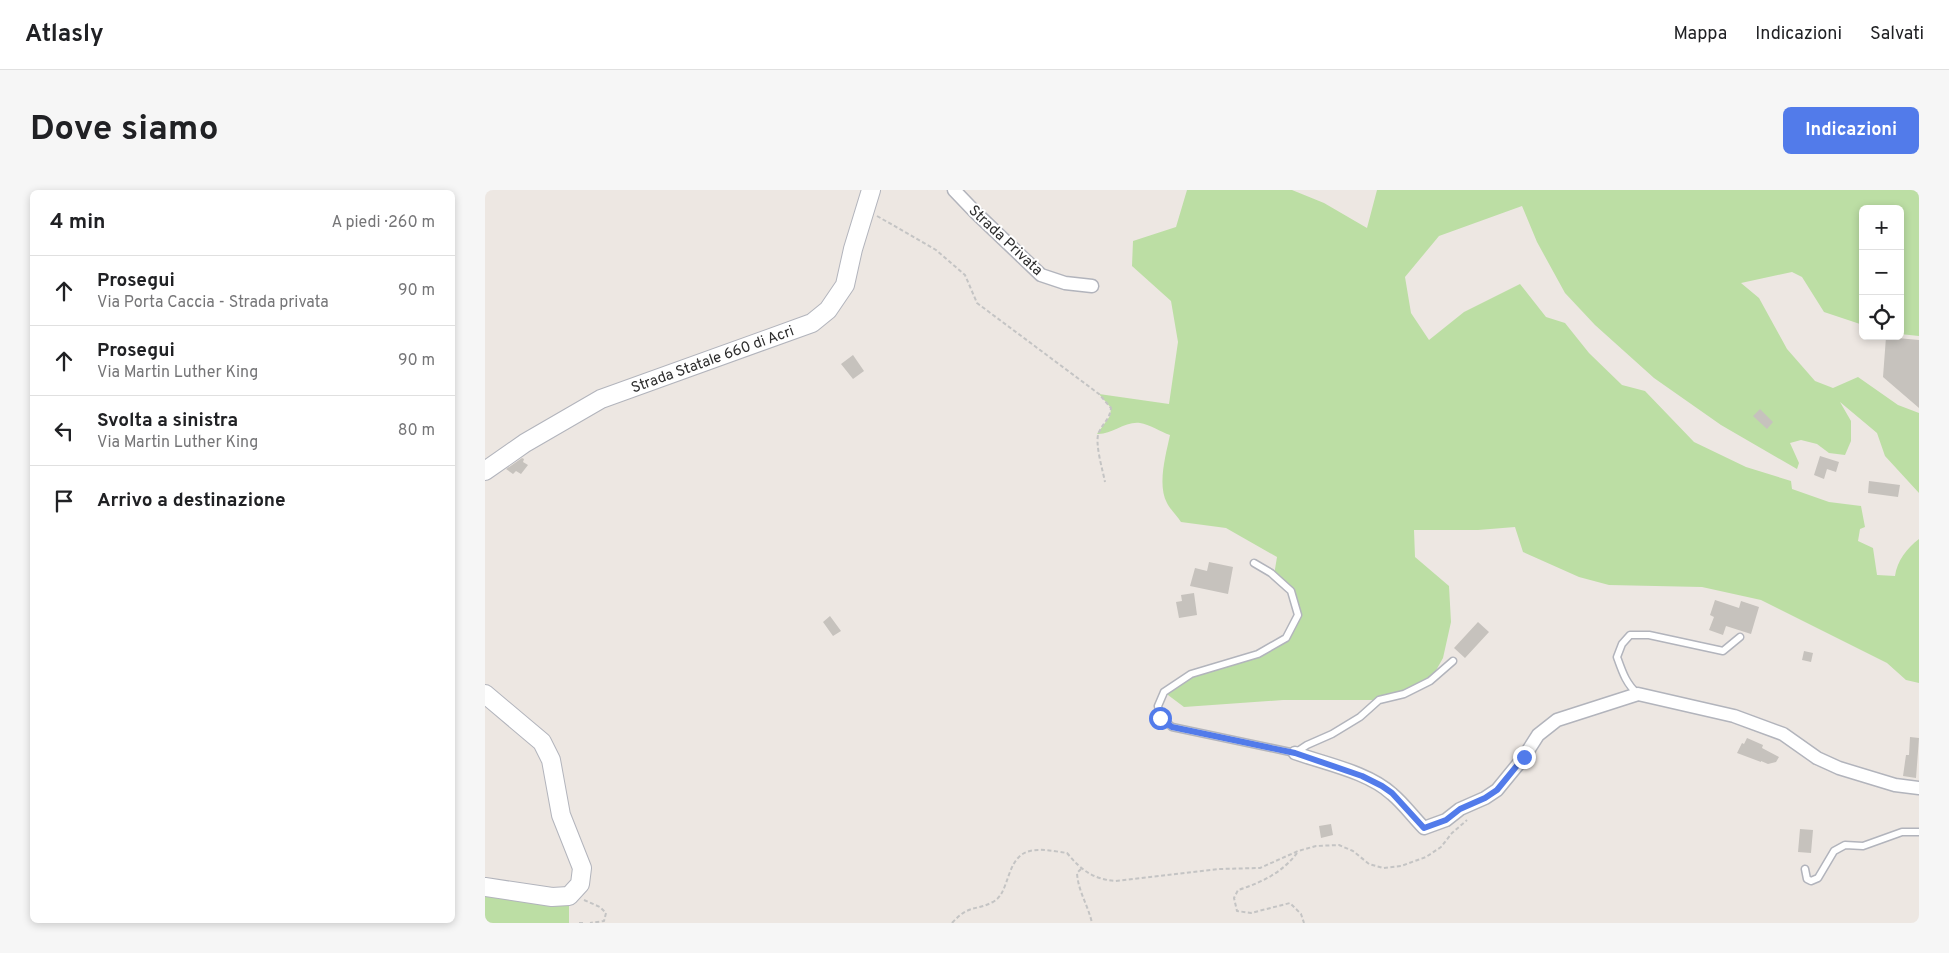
<!DOCTYPE html>
<html lang="it">
<meta charset="utf-8">
<style>
:root{--surface:#fff;--page:#f6f6f6;--text:#202124;--muted:#757577;--line:#e0e0e0;--accent:#527bea}
body{margin:0;font-family:Overpass,sans-serif;background:var(--page);color:var(--text)}
.controls{position:absolute;right:15px;top:15px;display:grid;overflow:hidden;border-radius:8px;box-shadow:0 2px 8px #0003}
.controls button{width:45px;height:45px;display:grid;place-items:center;padding:0;border:0;border-bottom:1px solid var(--line);background:var(--surface);color:var(--text);font:25px sans-serif}
.stop{position:absolute;width:15px;height:15px;margin:-11px;border:4px solid #527bea;border-radius:50%;background:#fff}
.stop.end{background:#527bea;border-color:#fff;box-shadow:0 1px 5px #0008}
.list{margin:0;padding:0;list-style:none}
h2{display:flex;justify-content:space-between;align-items:center;height:65px;margin:0;padding:0 20px;font-size:21px}
h2 small{font-size:16px;font-weight:400;color:var(--muted)}
.list li{display:grid;grid-template-columns:32px 1fr auto;gap:15px;align-items:center;box-sizing:border-box;height:70px;padding:0 20px;border-top:1px solid var(--line)}
.list b{display:block;font-size:19px;white-space:nowrap}
.list p{margin:0;font-size:16px;white-space:nowrap;color:var(--muted)}
.list em{font-size:16px;font-style:normal;color:var(--muted)}
.icon{flex:none;width:28px;height:28px;fill:none;stroke:currentColor;stroke-width:2;stroke-linecap:round;stroke-linejoin:round}
.map{position:relative;flex:none;width:1434px;height:733px;overflow:hidden;border-radius:8px}
header{display:flex;align-items:center;gap:30px;box-sizing:border-box;height:70px;padding:0 25px;background:var(--surface);border-bottom:1px solid var(--line)}
header strong{font-size:24px}
nav{display:flex;gap:28px;margin-inline-start:auto;font-size:18px}
.intro{display:flex;align-items:center;justify-content:space-between;box-sizing:border-box;height:120px;padding:0 30px}
h1{margin:0;font-size:35px}
.button{padding:12px 22px;border-radius:8px;background:var(--accent);color:#fff;font-size:18px;font-weight:700}
main{display:flex;gap:30px;padding:0 30px}
aside{flex:1;background:var(--surface);border-radius:8px;box-shadow:0 2px 8px #0003}
.map>svg:first-child{display:block}
.green{fill:#bcdea4}
.building{fill:#c6c2bd}
.lines{fill:none;stroke-linecap:round;stroke-linejoin:round}
.service-casing{stroke:#b2b4bc;stroke-width:9}
.minor-casing{stroke:#b2b4bc;stroke-width:15}
.secondary-casing{stroke:#b2b4bc;stroke-width:20}
.path{stroke:#c4c4c4;stroke-width:2;stroke-dasharray:4 2.5;stroke-linecap:butt}
.service{stroke:#fff;stroke-width:6}
.minor{stroke:#fff;stroke-width:12}
.secondary{stroke:#fff;stroke-width:18}
.route{stroke:#527bea;stroke-width:6}
.labels{text-anchor:middle;stroke-width:4;stroke-linejoin:round;paint-order:stroke}
.street-label{font-size:15px;fill:#2d2d2d;stroke:#fff}
</style>
<header>
<strong>Atlasly</strong>
<nav><a>Mappa</a><a>Indicazioni</a><a>Salvati</a></nav>
</header>
<div class="intro"><h1>Dove siamo</h1><a class="button">Indicazioni</a></div>
<main>
<aside>
<h2>4 min<small>A piedi · 260 m</small></h2>
<ul class="list">
<li><svg class="icon" aria-label="ahead" viewBox="0 0 24 24"><path d="M12 20V5M6 11l6-6 6 6"/></svg><div><b>Prosegui</b><p>Via Porta Caccia - Strada privata</p></div><em>90 m</em></li>
<li><svg class="icon" aria-label="ahead" viewBox="0 0 24 24"><path d="M12 20V5M6 11l6-6 6 6"/></svg><div><b>Prosegui</b><p>Via Martin Luther King</p></div><em>90 m</em></li>
<li><svg class="icon" aria-label="left" viewBox="0 0 24 24"><path d="M17 20v-9H6M10 6l-5 5 5 5"/></svg><div><b>Svolta a sinistra</b><p>Via Martin Luther King</p></div><em>80 m</em></li>
<li><svg class="icon" aria-label="arrive" viewBox="0 0 24 24"><path d="M6 21V4h12l-3 4 3 4H6"/></svg><div><b>Arrivo a destinazione</b></div></li>
</ul>
</aside>
<div class="map">
<svg width="1434" height="733" viewBox="0 0 1434 733">
<rect width="100%" height="100%" fill="#ede7e2"/>
<!-- green -->
<path class="green" d="M702,0H807L839,13L882,38L892,0H1434V146L1415,144V19H1378V135L1339,122L1317,87L1307,82L1256,93L1274,108L1302,159L1330,191L1348,198L1373,187L1413,215L1434,223V303L1400,266L1392,243L1355,212L1366,231V251L1360,265L1344,263L1332,254L1316,250L1305,253L1314,273L1312,279L1236,235L1169,188L1110,135L1080,103L1052,52L1037,16L954,46L920,87L926,123L944,150L979,122L1035,94L1061,127L1080,133L1104,163L1137,195L1160,201L1209,252L1261,277L1306,291L1307,299L1344,312L1376,316L1380,337L1375,339L1373,351L1388,358L1392,385L1410,386C1412,371 1422,358 1434,349V493L1421,490L1402,473L1276,410L1217,397L1124,395L1094,387L1038,362L1030,337L993,340H929L930,367L964,396L966,432L958,468L945,491L894,510H798L699,517L679,502L706,484L773,464L801,448L813,425L806,401L789,385L792,367L741,338L696,332C692,326 685,319 682,313C672,295 681,264 685,245C676,242 664,234 655,233C640,231 626,245 612,244L625,226L626,218L614,204L684,214L693,152L686,111L647,76L648,51L691,37Z
M0,697L84,706V733H0Z"/>
<!-- building -->
<path class="building" d="M1401,147L1434,150V218L1398,187Z
M368,165L379,181L368,189L356,174Z
M1275,219L1288,232L1282,239L1268,226Z
M1335,266L1354,272L1351,282L1342,279L1339,289L1329,285Z
M37,268L39,269L38,272L43,275L36,284L31,281L28,284L21,279Z
M1384,291L1415,295L1413,307L1383,303Z
M724,372L748,377L743,404L705,396L710,378L722,381Z
M709,403L712,425L694,428L691,412L697,411L696,405Z
M1230,410L1254,418L1256,411L1274,417L1266,444L1241,436L1238,445L1224,440L1229,427L1225,425Z
M345,426L356,441L348,446L338,432Z
M993,432L1004,442L980,468L969,458Z
M1319,461L1328,463L1326,472L1317,470Z
M1425,547L1434,548L1431,588L1418,586L1421,565H1424Z
M1262,548L1278,555L1277,558L1294,567L1291,572L1283,574L1276,571V572L1252,563L1257,553L1259,554Z
M846,634L848,645L836,648L834,636Z
M1315,639L1328,640L1326,663L1313,662Z"/>
<g class="lines">
<defs>
<path id="service" d="M769,373L786,383L806,401L813,425L801,448L773,464L706,484L679,502L673,516L675,527L687,537L810,563L822,555L847,544L875,527L894,510L919,504L945,491L968,471
M1153,504C1141,494 1137,481 1132,467L1137,454L1145,445H1164L1238,461L1255,447
M1320,679L1322,689L1326,691L1333,688L1349,661L1360,655L1378,656L1417,642H1434"/>
<path id="minor" d="M469,0L491,23L556,85L580,93L607,96
M810,563C841,574 883,582 907,604C919,614 928,627 939,638L961,630L975,619L1000,608L1012,600L1039,567L1053,545L1072,530L1153,504L1249,526L1298,544L1332,568L1354,578L1410,595L1434,598"/>
<g id="secondary">
<path id="s1" d="M0,281L40,253L116,209L327,133L343,120L360,95L368,59L386,0"/>
<path d="M0,504L57,552L66,570L76,625L97,678L95,694L84,706L67,707L0,697"/>
</g>
</defs>
<!-- service casing -->
<use href="#service" class="service-casing"/>
<!-- minor casing -->
<use href="#minor" class="minor-casing"/>
<!-- secondary casing -->
<use href="#secondary" class="secondary-casing"/>
<!-- path -->
<path class="path" d="M392,26L451,60L480,85L492,113L614,204L626,218C625,229 618,233 614,242C609,252 618,281 620,292
M812,663C798,682 776,693 753,700L749,708L752,721L766,723L805,713L816,724L819,733
M596,679L592,683C593,701 603,715 607,733
M99,710L115,717L121,723L119,731L105,733
M94,733H99
M467,733C484,714 491,721 508,712C516,707 518,701 521,693C524,685 527,674 533,668C544,655 567,661 582,663C596,680 608,689 630,691L734,679L775,678L813,661L831,656L854,655L868,661L884,674L898,678L916,676L941,667L956,657L967,643L982,630"/>
<!-- service -->
<use href="#service" class="service"/>
<!-- minor -->
<use href="#minor" class="minor"/>
<!-- secondary -->
<use href="#secondary" class="secondary"/>
</g>
<g class="lines">
<!-- route -->
<path class="route" d="M675,528L687,537L810,563L877,586L897,596L907,603L939,638L961,630L975,619L1000,608L1012,600L1039,567"/>
</g>
<g class="labels">
<!-- street labels -->
<g class="street-label">
<text transform="translate(521 50) rotate(43)" y="5">Strada Privata</text>
<text dy="5" stroke="none"><textPath href="#s1" startOffset="255">Strada Statale 660 di Acri</textPath></text>
</g>
</g>
</svg>
<div class="controls">
<button>+</button>
<button>−</button>
<button><svg class="icon" aria-label="locate" viewBox="0 0 24 24"><circle cx="12" cy="12" r="6"/><path d="M12 2v4M12 18v4M2 12h4M18 12h4"/></svg></button>
</div>
<div class="stop" style="left:675px;top:528px"></div>
<div class="stop end" style="left:1039px;top:567px"></div>
</div>
</main>
